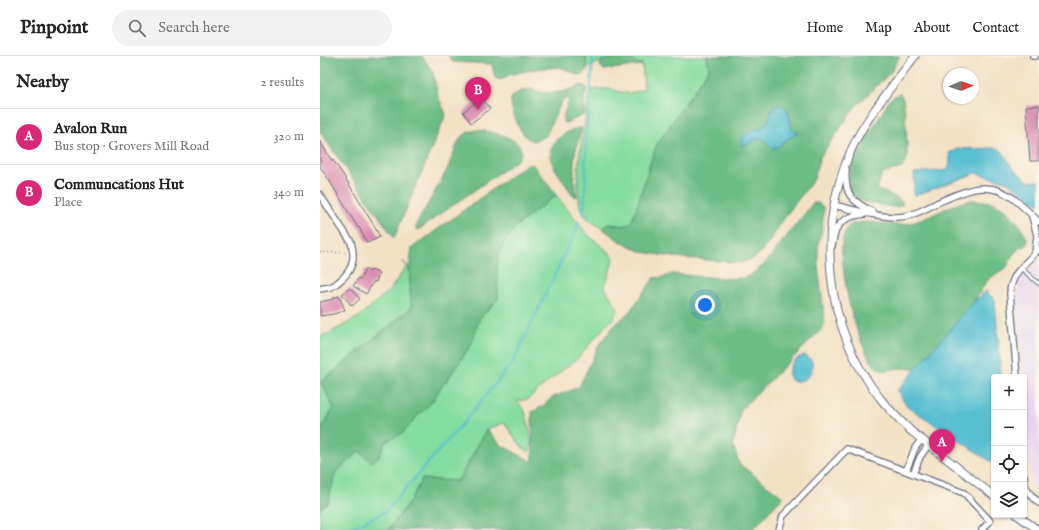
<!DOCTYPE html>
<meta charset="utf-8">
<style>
:root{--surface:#fff;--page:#f2f2f2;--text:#222;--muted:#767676;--line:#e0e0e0;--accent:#db2777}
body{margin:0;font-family:"IM FELL English",serif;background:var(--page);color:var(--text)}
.controls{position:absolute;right:12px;bottom:12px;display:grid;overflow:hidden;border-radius:4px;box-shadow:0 1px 3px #0004}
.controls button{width:36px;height:36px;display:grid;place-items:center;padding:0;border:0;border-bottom:1px solid var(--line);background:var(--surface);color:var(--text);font:20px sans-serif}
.compass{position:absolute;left:623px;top:12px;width:36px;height:36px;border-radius:50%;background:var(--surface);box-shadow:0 1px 3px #0004;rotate:88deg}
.you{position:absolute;left:385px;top:249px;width:14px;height:14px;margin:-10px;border:3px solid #fff;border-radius:50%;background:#1a73e8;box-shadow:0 0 0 6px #1a73e833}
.badge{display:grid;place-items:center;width:26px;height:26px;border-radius:50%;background:var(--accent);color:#fff;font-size:13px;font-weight:700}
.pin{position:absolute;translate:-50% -33px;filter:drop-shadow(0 1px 2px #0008)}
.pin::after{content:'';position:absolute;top:21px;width:14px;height:12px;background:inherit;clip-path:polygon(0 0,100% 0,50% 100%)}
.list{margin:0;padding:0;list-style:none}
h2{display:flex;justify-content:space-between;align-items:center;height:52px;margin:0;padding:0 16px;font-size:17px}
h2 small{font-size:13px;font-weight:400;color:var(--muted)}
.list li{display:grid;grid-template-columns:26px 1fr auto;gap:12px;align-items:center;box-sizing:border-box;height:56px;padding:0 16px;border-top:1px solid var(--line)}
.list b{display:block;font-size:15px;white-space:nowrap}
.list p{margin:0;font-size:13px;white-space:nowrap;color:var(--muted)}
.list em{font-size:13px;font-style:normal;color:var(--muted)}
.icon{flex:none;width:22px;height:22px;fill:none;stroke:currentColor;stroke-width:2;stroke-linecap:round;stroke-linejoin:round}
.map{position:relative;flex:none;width:719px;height:474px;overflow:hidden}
header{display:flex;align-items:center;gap:24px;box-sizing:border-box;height:56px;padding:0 20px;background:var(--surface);border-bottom:1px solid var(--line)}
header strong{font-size:19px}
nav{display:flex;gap:22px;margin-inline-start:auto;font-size:14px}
.search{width:280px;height:36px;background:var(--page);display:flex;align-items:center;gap:10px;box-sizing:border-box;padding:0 14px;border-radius:22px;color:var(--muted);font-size:15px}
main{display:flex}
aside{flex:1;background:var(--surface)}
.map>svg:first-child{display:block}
.built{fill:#e6d2f0}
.green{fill:#85dca0;stroke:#50867f}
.forest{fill:#6cbc86;stroke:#447672}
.water{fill:#56bfd2;stroke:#387798}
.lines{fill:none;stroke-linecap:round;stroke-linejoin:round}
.stream{stroke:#56bfd2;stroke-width:2}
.building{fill:#dc8cb0}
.service-casing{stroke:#676d82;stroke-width:5}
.minor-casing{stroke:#676d82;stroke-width:8}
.tertiary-casing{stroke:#676d82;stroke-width:9}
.path{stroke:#676d82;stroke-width:1;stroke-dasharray:1 3;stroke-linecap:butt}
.service{stroke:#fff;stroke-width:3}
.minor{stroke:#fff;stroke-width:5.5}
.tertiary{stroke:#fff;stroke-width:7}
</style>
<header>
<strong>Pinpoint</strong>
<div class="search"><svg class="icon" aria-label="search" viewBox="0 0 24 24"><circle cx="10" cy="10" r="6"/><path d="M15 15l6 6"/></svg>Search here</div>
<nav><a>Home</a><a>Map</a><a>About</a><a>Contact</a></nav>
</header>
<main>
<aside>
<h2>Nearby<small>2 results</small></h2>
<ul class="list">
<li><span class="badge">A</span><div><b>Avalon Run</b><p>Bus stop · Grovers Mill Road</p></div><em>320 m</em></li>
<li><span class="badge">B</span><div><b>Communcations Hut</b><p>Place</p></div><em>340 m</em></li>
</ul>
</aside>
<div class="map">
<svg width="719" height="474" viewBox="0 0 719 474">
<rect width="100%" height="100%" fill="#fbf7ec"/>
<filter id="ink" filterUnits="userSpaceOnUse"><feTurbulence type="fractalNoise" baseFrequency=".025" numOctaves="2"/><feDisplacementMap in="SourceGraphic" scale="8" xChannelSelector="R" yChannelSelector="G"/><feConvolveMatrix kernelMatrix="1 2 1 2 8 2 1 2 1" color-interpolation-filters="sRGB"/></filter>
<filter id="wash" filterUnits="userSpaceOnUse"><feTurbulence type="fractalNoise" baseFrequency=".012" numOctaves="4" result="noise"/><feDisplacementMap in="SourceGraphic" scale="16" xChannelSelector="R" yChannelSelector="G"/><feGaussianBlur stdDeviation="0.9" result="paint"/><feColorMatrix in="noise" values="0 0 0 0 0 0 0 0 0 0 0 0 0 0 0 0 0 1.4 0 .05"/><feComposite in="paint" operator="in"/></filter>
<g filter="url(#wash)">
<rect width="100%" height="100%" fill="#f3e1c4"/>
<!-- built -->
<path class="built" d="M719,203V439L712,430L711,426L704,334V321H703L697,237L698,227L700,224Z"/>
<!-- green -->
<path class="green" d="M266,0H387L389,13L336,90L324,127L317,151L311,168L303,170L289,168L282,172C274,167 266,163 261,154C259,151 259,146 259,142C254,106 266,70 270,34L279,33H291L300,36L310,37L324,33L322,8L281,5L267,13Z
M236,139L267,178L294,201L285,232L298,253L294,262L286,269L258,302L225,328L208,343L197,345L205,355L209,370L212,388L209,396L201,390L184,367L167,373L138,425L102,424L88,448L68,474H0V453L8,446L15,417L40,394L65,386L84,376L97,360L111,347L120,333L130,320L152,287L159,263L178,243L177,204L184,187L195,171Z
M83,205L89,212L91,252L1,326L14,352L0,375V280L8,278L40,260L70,234L86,211Z"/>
<!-- forest -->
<path class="forest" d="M0,0H102L113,16L118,41L126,58L74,182L0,76Z
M128,0H266L267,13L264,17L258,19L240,11L215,13L189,19L181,24L175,22L172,8L133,6Z
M303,0L322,9L284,14L280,10L281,5Z
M387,0H580L571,16L535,51L499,103L494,123L467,158L449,186L439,198L434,202L421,207L353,201L322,196L298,184L282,172L289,168L303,170L311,167L317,151L324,127L336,90L389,13Z
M261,29L265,30L267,33L264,43L265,53L264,59L245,67L243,66L244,58L249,44L248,42C247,43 246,43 245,43C239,47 229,73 226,80L213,85C200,81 191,56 191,43C195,36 204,33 213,34C218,35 222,37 228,37C239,37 251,34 261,29Z
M580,37L583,43L585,56L587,89V102L582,112L562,117L557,133C565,138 578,139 583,148L577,151H571L541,145L537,144L532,138L530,134L529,125L530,114L537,99L570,43Z
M261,71L262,72C259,83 255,93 254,104C253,116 255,128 257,140L255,141C250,136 246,129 242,123C238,117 233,111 231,104C227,85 245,76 261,71Z
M157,74C169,75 200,81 201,95C201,99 199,102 197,104L98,174L96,173L97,167L127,114L136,91L141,81L148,76Z
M207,108L213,109L236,139L195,171L184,187L177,204L178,243L159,263L152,287L130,320L120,333L111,347L97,360L84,376L65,386L59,401L51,406L39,395L15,417L8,446L0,453V375L14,352L1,326L91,252L89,212L92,192Z
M652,144C658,145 665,145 671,146C689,151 701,170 708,185L706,190L700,191L692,200L687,211L677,217L666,226L654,246L597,313C592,313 587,312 582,312C571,312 565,318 556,311C552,308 550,303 547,298C533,270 526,239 523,208C523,202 521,195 522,189C522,184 525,173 529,170C539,162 565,169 577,169C599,169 617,155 637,148C642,146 647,145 652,144Z
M493,147H498L504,152L502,174L498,188V210L505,266L503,272L421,353L413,389L419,408L463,441L432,474H68L88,448L102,423L138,425L167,373L181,389L213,406L212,356L223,350L231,342L259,331L280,287L294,270L310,255L334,222L344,221L352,218L412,223L422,222L429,220L444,209Z"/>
<!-- water -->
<path class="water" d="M457,49C470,50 469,62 472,73L478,77L477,78C475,79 472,80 469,82C464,84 459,93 453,92C447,91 446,81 439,82C432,83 429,90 422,90C422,70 440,77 446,68C452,61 447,56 457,49Z
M676,92L682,95L693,112L709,126L719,125V149L688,126L656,117L594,140V117L628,114L630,107L629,97L637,93Z
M666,235L675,244L681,321H674V406L670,405L587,350L577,335L654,246Z
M484,299C501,304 490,328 474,325C464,323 470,309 475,304C478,302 481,300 484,299Z"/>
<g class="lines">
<!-- stream -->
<path class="stream" d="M263,157C267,135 265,110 266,86C268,58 271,29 273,0
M27,474L65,456L149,360L193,306L254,179L259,166"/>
</g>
<g id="blocks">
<!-- building -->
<path class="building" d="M160,40L170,53L151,67L143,56L155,47L153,45Z
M719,49V105H710L706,50Z
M0,85L12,105L13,104L24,120L53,168L60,181L47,187L39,171L38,172L9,124L0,111Z
M45,213L50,216L51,214L59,217L56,226L54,225L46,238L33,230L39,222L41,223Z
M30,232L40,243L32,250L22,238Z
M19,240L25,254L14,258L0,260V246L14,243L13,242Z"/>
</g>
</g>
<g filter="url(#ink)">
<use href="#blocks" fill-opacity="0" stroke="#676d82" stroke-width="1"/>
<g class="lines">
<defs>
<path id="service" d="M701,212L719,228"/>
<path id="minor" d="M713,0H715
M526,113C524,138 531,145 553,156
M0,139L31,186C35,200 34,211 23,222C19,225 15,230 10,231C7,232 3,232 0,233
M514,149C534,154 567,164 586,160C597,158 607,152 617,147C644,135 668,122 694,143C703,150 711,158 719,166
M712,160L717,179L715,197
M512,190C513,185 514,179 516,174C521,163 534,159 545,158
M697,321L690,238C690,218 707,206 719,193
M586,415L595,392L602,383
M593,418L600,401L609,388
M704,420C705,435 709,437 719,447
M459,474L463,460L527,393L644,437L670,465L662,474"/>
<path id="tertiary" d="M595,0C574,28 548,59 533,90C495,172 504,271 560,342C569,354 580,364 591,375L674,440
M697,459L718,474"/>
</defs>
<!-- service casing -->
<use href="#service" class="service-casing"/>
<!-- minor casing -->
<use href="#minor" class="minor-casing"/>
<!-- tertiary casing -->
<use href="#tertiary" class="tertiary-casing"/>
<!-- path -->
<path class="path" d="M0,196L27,197"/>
<!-- service -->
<use href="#service" class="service"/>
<!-- minor -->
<use href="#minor" class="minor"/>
<!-- tertiary -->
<use href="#tertiary" class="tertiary"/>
</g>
</g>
</svg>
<div class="controls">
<button>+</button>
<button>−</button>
<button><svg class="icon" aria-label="locate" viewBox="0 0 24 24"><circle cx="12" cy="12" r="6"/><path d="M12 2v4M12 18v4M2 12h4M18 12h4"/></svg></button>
<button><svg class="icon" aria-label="layers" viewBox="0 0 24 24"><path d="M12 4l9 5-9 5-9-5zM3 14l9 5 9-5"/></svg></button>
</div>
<svg class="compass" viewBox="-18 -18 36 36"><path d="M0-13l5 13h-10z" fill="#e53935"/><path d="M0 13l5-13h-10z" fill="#767676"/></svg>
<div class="you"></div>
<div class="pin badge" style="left:622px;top:406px">A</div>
<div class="pin badge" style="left:158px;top:54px">B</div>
</div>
</main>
